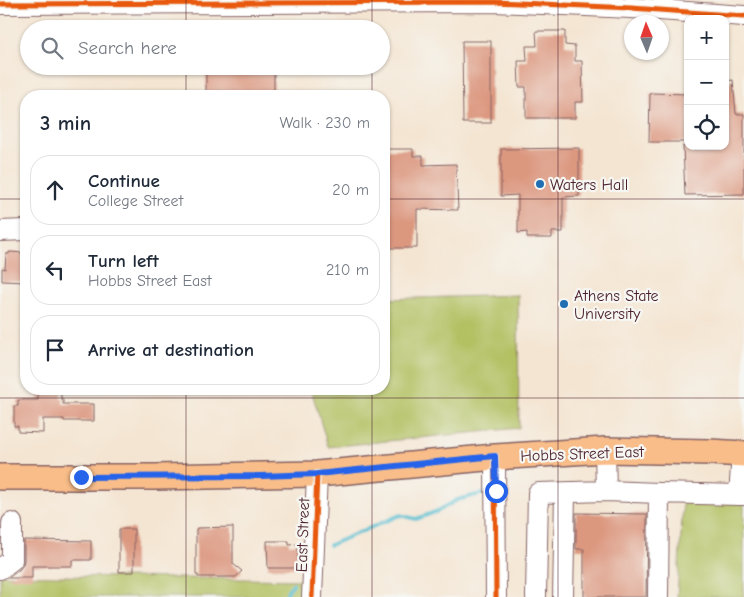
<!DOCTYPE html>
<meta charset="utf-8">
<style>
:root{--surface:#fff;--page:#f2f2f3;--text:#1f2937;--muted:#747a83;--line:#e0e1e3}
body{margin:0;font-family:"Comic Neue",sans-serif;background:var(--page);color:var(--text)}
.controls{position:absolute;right:15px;top:15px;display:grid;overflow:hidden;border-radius:10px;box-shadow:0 1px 4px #0004}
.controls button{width:45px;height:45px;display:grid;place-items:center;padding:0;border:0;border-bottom:1px solid var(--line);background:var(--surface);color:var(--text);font:25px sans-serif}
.compass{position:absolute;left:624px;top:15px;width:45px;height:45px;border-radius:50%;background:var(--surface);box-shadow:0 1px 4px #0004;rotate:358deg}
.stop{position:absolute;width:15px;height:15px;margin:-11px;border:4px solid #2563eb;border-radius:50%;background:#fff}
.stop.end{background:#2563eb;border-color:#fff;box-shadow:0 1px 5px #0008}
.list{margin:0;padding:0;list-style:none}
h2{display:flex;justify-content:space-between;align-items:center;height:65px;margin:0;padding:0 20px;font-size:21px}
h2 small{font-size:16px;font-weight:400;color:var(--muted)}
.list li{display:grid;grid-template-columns:32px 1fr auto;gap:15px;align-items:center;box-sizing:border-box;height:70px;margin:0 10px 10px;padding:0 10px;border:1px solid var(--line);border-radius:20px}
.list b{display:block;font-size:19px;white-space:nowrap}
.list p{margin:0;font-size:16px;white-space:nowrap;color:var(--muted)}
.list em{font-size:16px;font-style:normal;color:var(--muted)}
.icon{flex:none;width:28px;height:28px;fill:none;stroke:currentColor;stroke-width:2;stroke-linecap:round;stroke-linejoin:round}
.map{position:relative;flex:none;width:744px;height:597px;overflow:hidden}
.search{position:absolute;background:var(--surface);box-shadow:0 1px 4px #0004;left:20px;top:20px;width:370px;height:55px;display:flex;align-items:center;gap:12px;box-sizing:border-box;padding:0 18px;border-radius:28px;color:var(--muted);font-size:19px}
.panel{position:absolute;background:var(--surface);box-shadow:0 1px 4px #0004;left:20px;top:90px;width:370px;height:305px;border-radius:20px}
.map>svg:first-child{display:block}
.green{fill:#b3c163;stroke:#7e7047}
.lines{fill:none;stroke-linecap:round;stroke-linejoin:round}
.stream{stroke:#52bcce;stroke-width:4}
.building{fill:#dc977f}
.minor-casing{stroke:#866465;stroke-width:22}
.major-casing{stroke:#866465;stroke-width:28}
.minor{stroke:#fff;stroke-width:20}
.major{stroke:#f9bd89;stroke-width:25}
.cycleway-casing{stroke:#f6f6f2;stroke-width:8}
.cycleway{stroke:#e8590c;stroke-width:5}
.route{stroke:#2563eb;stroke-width:6}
.grid{fill:none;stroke:#4a1f2b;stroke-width:1;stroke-opacity:0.55}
.poi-dot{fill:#1f6fb2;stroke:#f6f6f2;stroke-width:2}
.labels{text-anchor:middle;stroke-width:4.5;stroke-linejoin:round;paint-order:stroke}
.poi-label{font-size:16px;fill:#4a1f2b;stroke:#f6f6f2;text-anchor:start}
.street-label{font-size:16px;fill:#4a1f2b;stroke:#f6f6f2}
</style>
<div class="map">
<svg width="744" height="597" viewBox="0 0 744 597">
<rect width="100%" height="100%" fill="#f6f6f2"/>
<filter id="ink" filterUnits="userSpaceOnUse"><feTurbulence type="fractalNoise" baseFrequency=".02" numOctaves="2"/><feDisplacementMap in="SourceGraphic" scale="10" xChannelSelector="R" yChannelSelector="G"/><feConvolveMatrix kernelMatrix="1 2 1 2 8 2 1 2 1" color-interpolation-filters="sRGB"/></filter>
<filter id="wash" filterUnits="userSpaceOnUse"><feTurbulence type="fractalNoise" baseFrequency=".0096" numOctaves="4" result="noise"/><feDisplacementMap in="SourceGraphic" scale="20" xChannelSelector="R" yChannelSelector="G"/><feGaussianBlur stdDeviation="1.12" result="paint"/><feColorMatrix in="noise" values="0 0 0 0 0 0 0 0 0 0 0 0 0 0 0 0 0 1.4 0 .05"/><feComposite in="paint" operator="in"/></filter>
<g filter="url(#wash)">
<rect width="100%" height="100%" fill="#f4e5d2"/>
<!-- green -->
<path class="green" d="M518,295L519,428L328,447L311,389H384V299Z
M684,487L744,492V597H677Z
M0,575L302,580V597H0Z"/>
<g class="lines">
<!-- stream -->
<path class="stream" d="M330,545L400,515L416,519L438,511L457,500L488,492
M286,597L288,590L293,584"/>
</g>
<g id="blocks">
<!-- building -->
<path class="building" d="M536,31H565V45L575,46V61H582L583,102H575V118H526V87H519L518,61H527L526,46H537Z
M462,41H491V123H463Z
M206,70H274V96H206Z
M733,80L736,114H744V194L685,195L683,146H725V81Z
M650,93L688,94V142H649Z
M579,148V196L563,197V232H552V238H527V232L518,233V195L501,196V149Z
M384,149H413V156H423V165L456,164L458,210L417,209V248H384Z
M9,252L26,253V282L2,281V268L5,269L6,254H9Z
M38,389H61V399H63V404H94V421H64V419H43V433L18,432V426H14V406H18V400H38Z
M576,513L647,514L646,597H584V549H576Z
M233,527V564L242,571L236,577H198V575H196V529H197V528Z
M119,529H134V572H119Z
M24,540L91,541V560H72V566H32V578H8L19,570L23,565L24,560Z
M267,541H289V545L298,544V568H268Z"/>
</g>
</g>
<g filter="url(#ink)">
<use href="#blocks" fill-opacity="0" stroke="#866465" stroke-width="1"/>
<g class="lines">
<defs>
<path id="minor" d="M0,4L495,2L631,8L744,16
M0,231L26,230
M742,454L739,495H744
M495,457L496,597
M606,491L659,493L739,495
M0,569L12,560V523
M312,597L317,474
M536,597L538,493L606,491L605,450
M563,597L565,493
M658,597L659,493"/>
<path id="major" d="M0,477H155L317,474L495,457L605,450L710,452L744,454"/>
</defs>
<!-- minor casing -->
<use href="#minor" class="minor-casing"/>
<!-- major casing -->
<use href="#major" class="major-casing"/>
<!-- minor -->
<use href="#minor" class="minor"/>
<!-- major -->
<use href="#major" class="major"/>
<defs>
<path id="cycleway" d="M0,4L495,2L631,8L744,16
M495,457L496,597
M312,597L317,474"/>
</defs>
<!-- cycleway casing -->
<use href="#cycleway" class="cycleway-casing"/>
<!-- cycleway -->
<use href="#cycleway" class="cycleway"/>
</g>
</g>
<g class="lines" filter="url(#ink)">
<!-- route -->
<path class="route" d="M81,477L261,476L317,474L495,456L496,491"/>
</g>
<!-- grid -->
<path class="grid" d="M186,0V29M372,0V29M558,0V597M186,66V96M372,66V96M0,199H26M384,199H744M186,389V597M372,389V597M0,398H744"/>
<!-- markers -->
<g class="poi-dot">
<circle cx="540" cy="184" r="5"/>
<circle cx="564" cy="304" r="5"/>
</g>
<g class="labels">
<!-- poi labels -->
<g class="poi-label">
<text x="550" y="190">Waters Hall</text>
<text x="574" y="301">Athens State<tspan x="574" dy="18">University</tspan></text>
</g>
<!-- street labels -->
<g class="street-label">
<text transform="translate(582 453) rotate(-2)" y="6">Hobbs Street East</text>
<text transform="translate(302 535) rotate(-88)" y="6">East Street</text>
</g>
</g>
</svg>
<div class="controls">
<button>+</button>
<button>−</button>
<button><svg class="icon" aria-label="locate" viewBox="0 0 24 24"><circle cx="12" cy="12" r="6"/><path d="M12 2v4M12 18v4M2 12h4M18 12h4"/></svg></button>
</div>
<svg class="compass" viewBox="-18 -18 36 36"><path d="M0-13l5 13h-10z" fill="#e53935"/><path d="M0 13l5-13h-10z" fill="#747a83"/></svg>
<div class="stop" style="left:496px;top:491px"></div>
<div class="stop end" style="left:81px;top:477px"></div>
<div class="search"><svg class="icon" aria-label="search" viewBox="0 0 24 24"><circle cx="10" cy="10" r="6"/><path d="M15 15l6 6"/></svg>Search here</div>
<section class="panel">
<h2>3 min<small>Walk · 230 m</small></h2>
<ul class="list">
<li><svg class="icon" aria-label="ahead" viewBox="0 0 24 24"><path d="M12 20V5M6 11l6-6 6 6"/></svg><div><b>Continue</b><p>College Street</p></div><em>20 m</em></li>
<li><svg class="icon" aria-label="left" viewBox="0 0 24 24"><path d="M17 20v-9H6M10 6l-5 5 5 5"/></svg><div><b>Turn left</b><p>Hobbs Street East</p></div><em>210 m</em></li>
<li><svg class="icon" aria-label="arrive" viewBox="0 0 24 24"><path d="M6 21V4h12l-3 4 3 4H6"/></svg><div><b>Arrive at destination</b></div></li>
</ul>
</section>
</div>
